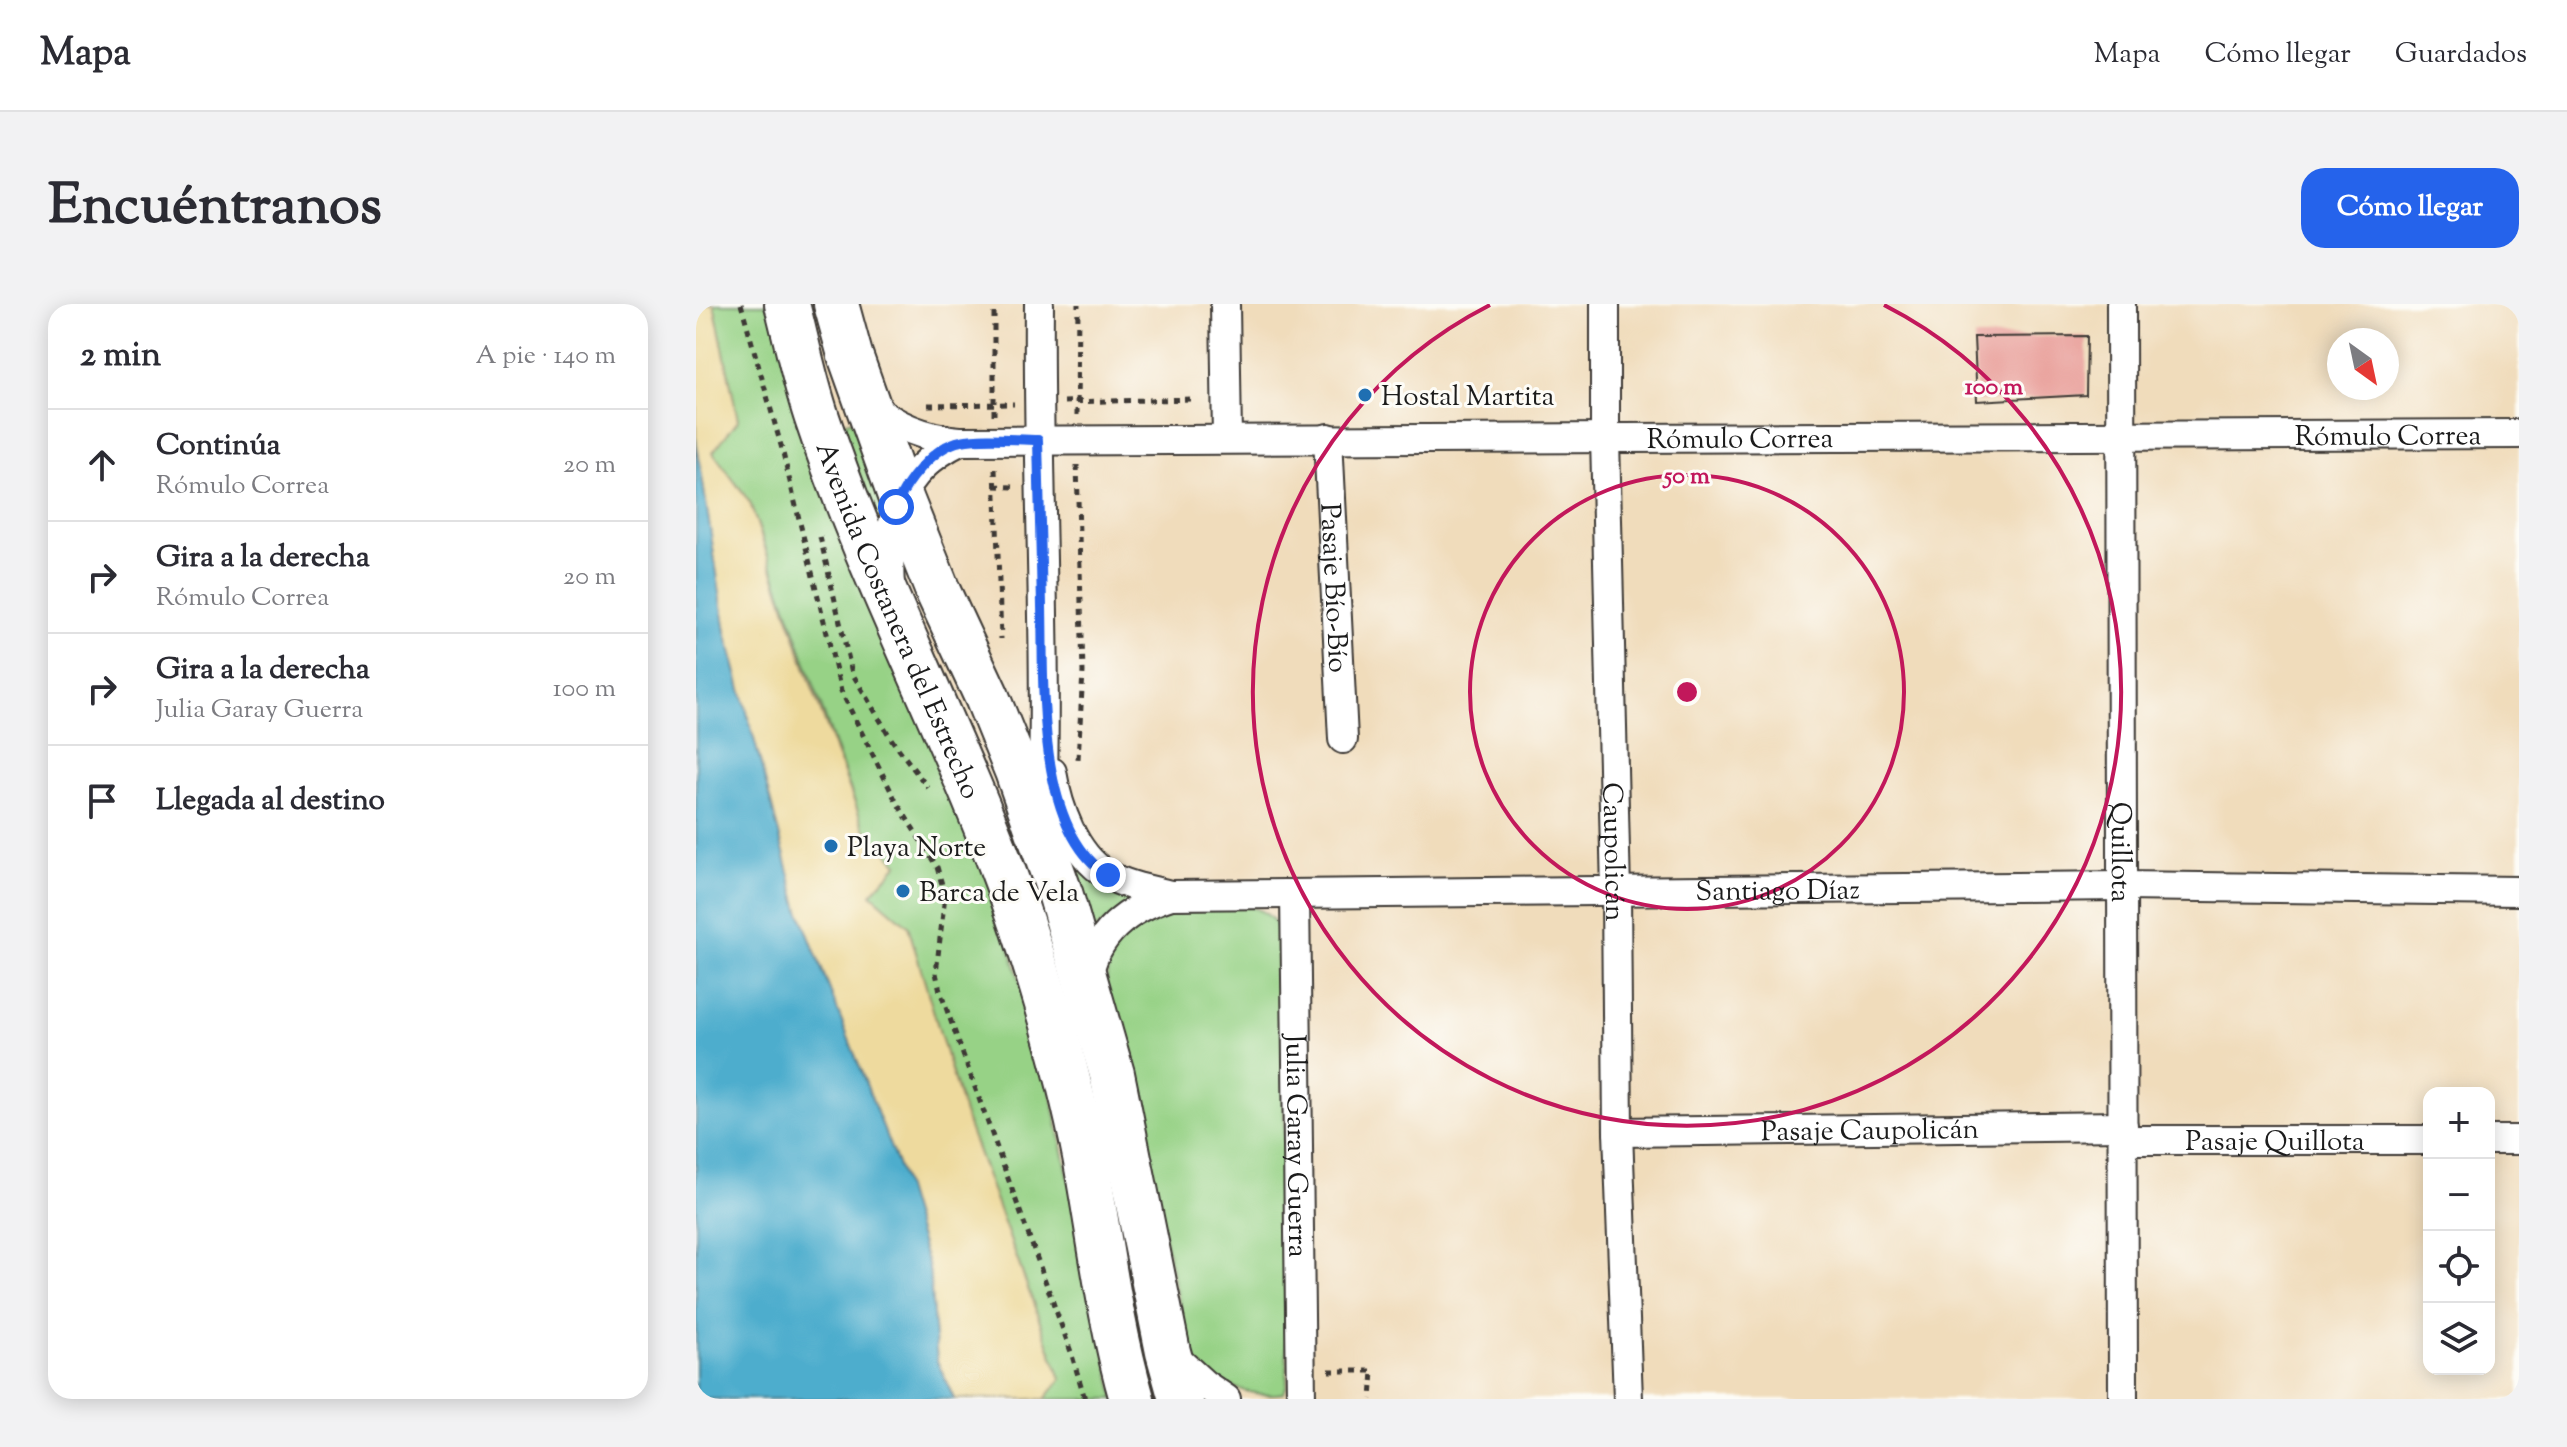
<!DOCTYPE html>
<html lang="es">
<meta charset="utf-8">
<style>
:root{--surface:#fff;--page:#f2f2f3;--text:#2b2b33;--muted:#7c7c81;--line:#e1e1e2;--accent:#2563eb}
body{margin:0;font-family:"Sorts Mill Goudy",serif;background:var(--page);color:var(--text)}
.controls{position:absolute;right:24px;bottom:24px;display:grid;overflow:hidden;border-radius:16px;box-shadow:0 4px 20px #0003}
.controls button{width:72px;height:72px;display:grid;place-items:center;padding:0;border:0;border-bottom:2px solid var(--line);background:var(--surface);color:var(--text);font:40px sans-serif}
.compass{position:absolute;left:1631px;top:24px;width:72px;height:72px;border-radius:50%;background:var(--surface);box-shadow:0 4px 20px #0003;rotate:147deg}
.stop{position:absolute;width:24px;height:24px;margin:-18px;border:6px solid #2563eb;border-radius:50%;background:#fff}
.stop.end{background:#2563eb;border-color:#fff;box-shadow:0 2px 8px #0008}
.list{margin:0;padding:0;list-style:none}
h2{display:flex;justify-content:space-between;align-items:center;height:104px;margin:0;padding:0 32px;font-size:34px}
h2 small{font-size:26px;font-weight:400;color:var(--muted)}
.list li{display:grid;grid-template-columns:52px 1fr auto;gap:24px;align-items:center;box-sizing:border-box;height:112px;padding:0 32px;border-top:2px solid var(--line)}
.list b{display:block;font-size:30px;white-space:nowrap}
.list p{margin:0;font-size:26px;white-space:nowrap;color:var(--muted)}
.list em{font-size:26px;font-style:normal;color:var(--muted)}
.icon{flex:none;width:44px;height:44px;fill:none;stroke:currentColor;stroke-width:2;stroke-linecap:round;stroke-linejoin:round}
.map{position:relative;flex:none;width:1823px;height:1095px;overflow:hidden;border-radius:24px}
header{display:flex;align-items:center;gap:48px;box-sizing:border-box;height:112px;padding:0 40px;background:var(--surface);border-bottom:2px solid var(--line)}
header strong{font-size:38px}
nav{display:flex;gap:44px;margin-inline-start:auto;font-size:28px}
.intro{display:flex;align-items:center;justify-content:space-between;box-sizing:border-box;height:192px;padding:0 48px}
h1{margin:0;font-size:56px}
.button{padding:20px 36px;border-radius:24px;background:var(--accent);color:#fff;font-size:28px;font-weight:700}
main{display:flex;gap:48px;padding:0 48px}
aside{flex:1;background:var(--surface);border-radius:24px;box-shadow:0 4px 20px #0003}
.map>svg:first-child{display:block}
.green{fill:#97d286;stroke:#5a7751;stroke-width:2}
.sand{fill:#eeda9e;stroke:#857b5d;stroke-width:2}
.water{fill:#4eadcd;stroke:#356474;stroke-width:2}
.building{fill:#e9a09b}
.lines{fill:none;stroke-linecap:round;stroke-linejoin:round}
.street-casing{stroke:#3c3934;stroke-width:32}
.primary-casing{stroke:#3c3934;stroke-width:48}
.path{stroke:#3c3934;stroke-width:5;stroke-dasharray:6 6;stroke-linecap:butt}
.street{stroke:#fff;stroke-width:28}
.primary{stroke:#fff;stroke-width:44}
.route{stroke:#2563eb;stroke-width:10}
.ring{fill:none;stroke:#c2185b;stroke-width:4}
.poi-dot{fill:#1f6fb2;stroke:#fdfcf7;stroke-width:3}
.labels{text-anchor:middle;stroke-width:6;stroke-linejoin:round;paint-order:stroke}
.poi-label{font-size:28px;fill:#1c1c1c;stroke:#fdfcf7;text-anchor:start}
.street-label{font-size:28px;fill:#1c1c1c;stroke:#fdfcf7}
.centre{fill:#c2185b;stroke:#fdfcf7;stroke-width:4}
.ring-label{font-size:24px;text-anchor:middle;font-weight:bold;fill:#c2185b;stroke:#fdfcf7;stroke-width:6;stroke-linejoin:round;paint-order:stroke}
</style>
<header>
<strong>Mapa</strong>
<nav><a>Mapa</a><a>Cómo llegar</a><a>Guardados</a></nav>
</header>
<div class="intro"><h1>Encuéntranos</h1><a class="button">Cómo llegar</a></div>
<main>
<aside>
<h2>2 min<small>A pie · 140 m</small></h2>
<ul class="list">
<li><svg class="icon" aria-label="ahead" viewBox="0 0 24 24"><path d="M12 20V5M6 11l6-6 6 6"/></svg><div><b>Continúa</b><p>Rómulo Correa</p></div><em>20 m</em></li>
<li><svg class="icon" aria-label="right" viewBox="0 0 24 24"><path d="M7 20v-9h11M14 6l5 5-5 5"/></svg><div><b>Gira a la derecha</b><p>Rómulo Correa</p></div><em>20 m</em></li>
<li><svg class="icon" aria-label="right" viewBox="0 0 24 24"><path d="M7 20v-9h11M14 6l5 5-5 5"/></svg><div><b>Gira a la derecha</b><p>Julia Garay Guerra</p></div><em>100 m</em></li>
<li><svg class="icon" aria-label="arrive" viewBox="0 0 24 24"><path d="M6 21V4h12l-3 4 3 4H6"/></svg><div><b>Llegada al destino</b></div></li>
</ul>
</aside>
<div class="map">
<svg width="1823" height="1095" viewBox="0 0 1823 1095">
<rect width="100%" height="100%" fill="#fdfcf7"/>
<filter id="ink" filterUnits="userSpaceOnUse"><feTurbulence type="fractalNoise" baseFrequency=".0125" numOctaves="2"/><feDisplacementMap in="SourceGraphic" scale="16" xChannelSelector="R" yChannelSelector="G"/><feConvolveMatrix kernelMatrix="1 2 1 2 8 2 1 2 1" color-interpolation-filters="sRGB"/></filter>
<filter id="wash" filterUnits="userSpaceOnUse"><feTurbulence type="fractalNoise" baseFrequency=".006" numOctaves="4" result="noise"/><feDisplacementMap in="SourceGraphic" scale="32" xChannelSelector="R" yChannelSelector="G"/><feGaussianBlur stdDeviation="1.8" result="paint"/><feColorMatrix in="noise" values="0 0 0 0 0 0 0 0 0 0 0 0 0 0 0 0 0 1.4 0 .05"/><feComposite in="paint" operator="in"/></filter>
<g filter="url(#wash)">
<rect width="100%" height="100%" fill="#f0dcbb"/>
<!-- green -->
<path class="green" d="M18,0H74L286,553L348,756L419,1095H349L365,1075L268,810L212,622L175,590L202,560L168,524L54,199L16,147L42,116Z
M156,116L189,201L186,235L144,120Z
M360,519L444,591L395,629Z
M546,602C566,604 578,612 586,632L591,1080L588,1089C554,1095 512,1078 495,1049L410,680L415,640L464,606Z"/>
<!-- sand -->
<path class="sand" d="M0,0H18L42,116L17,148L54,199L117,386L168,524L202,560L175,590L212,622L268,810L365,1075L349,1095H258L241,1057L233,964L204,868L103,606L30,328L0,134Z"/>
<!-- water -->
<path class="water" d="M0,134L30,328L103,606L204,868L233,965L241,1057L258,1095H0Z"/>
<g id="blocks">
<!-- building -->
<path class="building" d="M1391,32L1390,91L1281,97L1278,33Z"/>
</g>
</g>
<g filter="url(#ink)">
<use href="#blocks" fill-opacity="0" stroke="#3c3934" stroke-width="2"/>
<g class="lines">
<defs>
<g id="street">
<path d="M343,0C341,170 352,341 346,511"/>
<path d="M529,0L531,135"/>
<path id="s1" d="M909,0V134L920,588L922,828L932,1095"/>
<path id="s2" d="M1425,0L1427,1095"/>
<path id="s3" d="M173,100C200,123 229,134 264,137L1823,130"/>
<path id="s4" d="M632,134L647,435"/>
<path d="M194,283C190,217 200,168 264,137"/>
<path d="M356,468C362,504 378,550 410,570C430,582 454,586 475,591"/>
<path id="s5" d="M599,590L605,1095"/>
<path id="s6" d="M391,677C399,629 432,605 475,591L1427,582L1823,587"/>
<path id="s7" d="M922,828L1427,822"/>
<path id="s8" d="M1427,836H1733"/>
<path d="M1793,836H1823"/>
<path d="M475,1050L508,1080L530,1095"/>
</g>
<g id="primary">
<path id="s9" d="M91,0C101,39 109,79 122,117C179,288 268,448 326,620C351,696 374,774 389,852C404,933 413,1015 436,1095"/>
<path d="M140,0L154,51L204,192L243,290L291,393L321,467L365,592L416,770L472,1048L485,1095"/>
</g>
</defs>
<!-- street casing -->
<use href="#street" class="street-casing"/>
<!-- primary casing -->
<use href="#primary" class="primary-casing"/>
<!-- path -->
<path class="path" d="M45,0L86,145L145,387L200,497L241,563L249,591L240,669L244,687L375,1048L389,1095
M368,98L499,95
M232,101L318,100
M298,111V0
M381,111L382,0
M381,161L387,368L382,455
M299,165L305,335
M299,182L318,183
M124,233L156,369L196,436L232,484
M633,1067H677L675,1095"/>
<!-- street -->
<use href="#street" class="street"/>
<!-- primary -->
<use href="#primary" class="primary"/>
</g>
</g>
<g class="lines" filter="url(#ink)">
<!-- route -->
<path class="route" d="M200,203C209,179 238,142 265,137C288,132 319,136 342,136C343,191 345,247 346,302C348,377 339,526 412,571"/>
</g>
<!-- distance rings -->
<g class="ring">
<circle cx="991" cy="388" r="217"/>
<path d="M1188 1A434 434 0 1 1 794 1"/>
</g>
<!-- markers -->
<g class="poi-dot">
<circle cx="669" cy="91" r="8"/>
<circle cx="135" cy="542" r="8"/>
<circle cx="207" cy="587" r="8"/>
</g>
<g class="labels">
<!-- poi labels -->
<g class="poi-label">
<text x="685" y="101">Hostal Martita</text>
<text x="151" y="552">Playa Norte</text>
<text x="223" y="597">Barca de Vela</text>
</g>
<!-- street labels -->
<g class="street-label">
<text dy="10" stroke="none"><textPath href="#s3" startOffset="1528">Rómulo Correa</textPath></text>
<text dy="10" stroke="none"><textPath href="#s3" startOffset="880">Rómulo Correa</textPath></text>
<text dy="10" stroke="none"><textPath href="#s4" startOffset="150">Pasaje Bío-Bío</textPath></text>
<text dy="10" stroke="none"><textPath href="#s9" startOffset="336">Avenida Costanera del Estrecho</textPath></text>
<text dy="10" stroke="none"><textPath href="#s2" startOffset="548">Quillota</textPath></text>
<text dy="10" stroke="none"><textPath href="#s1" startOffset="548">Caupolicán</textPath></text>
<text dy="10" stroke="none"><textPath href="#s6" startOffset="734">Santiago Díaz</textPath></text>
<text dy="10" stroke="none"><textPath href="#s7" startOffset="252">Pasaje Caupolicán</textPath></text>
<text dy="10" stroke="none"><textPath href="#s8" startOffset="152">Pasaje Quillota</textPath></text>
<text dy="10" stroke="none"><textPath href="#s5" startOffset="252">Julia Garay Guerra</textPath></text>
</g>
</g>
<circle cx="991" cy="388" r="12" class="centre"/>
<g class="ring-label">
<text x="1298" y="90">100 m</text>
<text x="991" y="179">50 m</text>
</g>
</svg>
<div class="controls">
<button>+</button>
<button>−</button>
<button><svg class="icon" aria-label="locate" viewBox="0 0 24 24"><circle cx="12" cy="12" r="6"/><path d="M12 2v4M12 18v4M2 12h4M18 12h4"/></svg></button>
<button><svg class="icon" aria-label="layers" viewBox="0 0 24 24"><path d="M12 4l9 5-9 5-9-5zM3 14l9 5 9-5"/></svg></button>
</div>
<svg class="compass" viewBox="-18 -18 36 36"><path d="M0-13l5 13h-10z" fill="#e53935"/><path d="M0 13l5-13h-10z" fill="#7c7c81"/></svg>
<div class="stop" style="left:200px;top:203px"></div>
<div class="stop end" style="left:412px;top:571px"></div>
</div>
</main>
